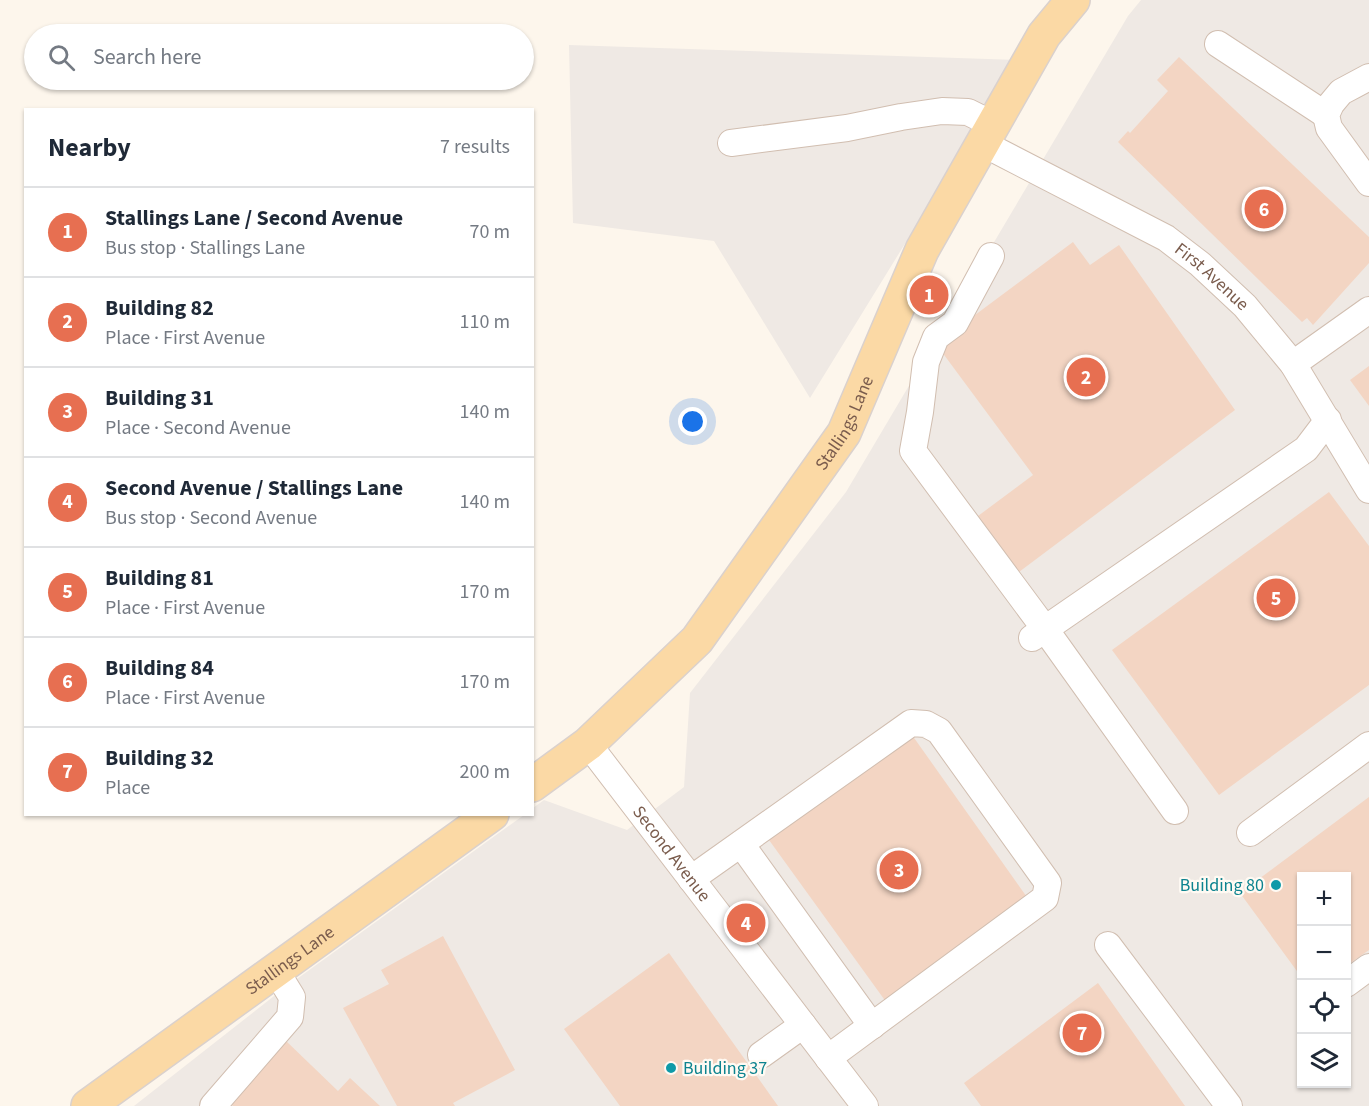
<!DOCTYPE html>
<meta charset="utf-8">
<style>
:root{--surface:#fff;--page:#f2f2f3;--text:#1f2937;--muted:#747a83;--line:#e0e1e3;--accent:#e76f51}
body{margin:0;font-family:"Source Sans 3",sans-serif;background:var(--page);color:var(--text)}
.controls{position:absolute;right:18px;bottom:18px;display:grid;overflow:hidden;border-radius:0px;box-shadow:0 2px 4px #0004}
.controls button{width:54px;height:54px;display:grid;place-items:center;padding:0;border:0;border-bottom:2px solid var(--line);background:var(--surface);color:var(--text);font:30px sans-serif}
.you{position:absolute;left:693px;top:422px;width:21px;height:21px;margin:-15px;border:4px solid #fff;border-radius:50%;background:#1a73e8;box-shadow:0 0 0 9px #1a73e833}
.badge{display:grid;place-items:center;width:39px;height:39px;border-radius:50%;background:var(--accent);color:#fff;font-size:20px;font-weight:700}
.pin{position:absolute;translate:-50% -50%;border:3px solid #fff;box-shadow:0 2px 6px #0006}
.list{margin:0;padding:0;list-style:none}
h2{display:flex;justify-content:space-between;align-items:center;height:78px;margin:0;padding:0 24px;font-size:26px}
h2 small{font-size:20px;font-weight:400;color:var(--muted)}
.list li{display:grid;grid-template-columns:39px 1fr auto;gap:18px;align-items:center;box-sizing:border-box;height:90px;padding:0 24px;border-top:2px solid var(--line)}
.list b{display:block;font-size:22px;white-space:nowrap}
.list p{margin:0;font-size:20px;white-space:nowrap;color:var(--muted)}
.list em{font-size:20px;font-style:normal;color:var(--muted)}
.icon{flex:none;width:33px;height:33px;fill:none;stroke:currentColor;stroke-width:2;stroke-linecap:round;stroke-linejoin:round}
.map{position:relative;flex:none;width:1369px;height:1106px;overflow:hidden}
.search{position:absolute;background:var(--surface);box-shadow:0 2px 4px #0004;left:24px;top:24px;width:510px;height:66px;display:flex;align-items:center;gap:15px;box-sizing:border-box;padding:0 21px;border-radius:33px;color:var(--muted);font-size:22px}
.panel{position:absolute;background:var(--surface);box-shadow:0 2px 4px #0004;left:24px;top:108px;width:510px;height:708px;border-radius:0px}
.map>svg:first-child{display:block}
.industrial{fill:#efe9e4;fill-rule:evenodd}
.building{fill:#f3d5c3}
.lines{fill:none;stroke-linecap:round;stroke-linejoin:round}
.minor-casing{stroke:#d1beb0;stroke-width:28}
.major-casing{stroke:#dad1cd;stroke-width:36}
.minor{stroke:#fff;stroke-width:26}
.major{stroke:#fbd9a5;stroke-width:33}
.culture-dot{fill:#0f9aa8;stroke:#fffaf3;stroke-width:2}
.labels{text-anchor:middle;stroke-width:4.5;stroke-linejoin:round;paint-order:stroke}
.street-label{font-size:18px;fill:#7a5c4d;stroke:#fffaf3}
.culture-label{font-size:18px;fill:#0d838f;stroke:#fffaf3;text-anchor:end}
</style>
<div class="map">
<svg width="1369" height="1106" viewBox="0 0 1369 1106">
<rect width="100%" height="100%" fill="#fdf6ec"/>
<!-- industrial -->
<path class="industrial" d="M1141,0H1369V1106H134L283,989L524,815L532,814L533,808L544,800L627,830L684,787L690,693L846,492L1128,16ZM1302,876H1346V1084H1302Z
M569,45L1018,60L810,398L714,241L573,223Z"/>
<!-- building -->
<path class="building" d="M1179,57L1369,237V263L1313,325L1307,318L1302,322L1118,142L1128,131L1130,133L1168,91L1157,80Z
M1073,242L1090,265L1119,245L1235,410L1019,572L978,516L1033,475L936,344Z
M1369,366V406L1350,380Z
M1329,492L1369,546V685L1219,795L1112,650Z
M912,735L1029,900L889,1006L769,840Z
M1369,797V950L1346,966V876H1302V978L1240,893Z
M443,936L515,1070L453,1103L455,1106H397L343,1008L389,984L381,970Z
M669,953L778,1106H620L564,1029Z
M1098,983L1185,1106H981L964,1083Z
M284,1039L338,1091L350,1078L380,1106H233L227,1100Z"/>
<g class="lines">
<defs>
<g id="minor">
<path d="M1218,44L1326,115"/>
<path d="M1369,77L1341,92L1331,104L1326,115L1329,128L1369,183"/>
<path d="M731,143L847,128L901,117L942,111L968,112L992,124"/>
<path id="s1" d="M982,143L1166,238L1200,264L1245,306L1293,364L1369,490"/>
<path d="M991,256L955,323L936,337L926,362L920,412L913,451L1045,629L1032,638"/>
<path d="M1293,364L1369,310"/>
<path id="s2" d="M588,744L865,1106"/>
<path d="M1175,811L1045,629L1306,449L1328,420"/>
<path d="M1250,833L1369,745"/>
<path d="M741,844L872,1026"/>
<path d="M691,879L911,723L926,724L939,731L1048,883L1045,898L828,1058"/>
<path d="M1108,945L1229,1106"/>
<path d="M1346,984L1369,967"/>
<path d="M761,1055L803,1025"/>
<path d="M213,1106L290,1017L292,997L276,971"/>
</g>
<g id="major">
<path id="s3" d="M532,785L588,744L697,640L844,433L922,250L1044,35L1073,0"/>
<path id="s4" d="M88,1106L492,814"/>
</g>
</defs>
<!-- minor casing -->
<use href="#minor" class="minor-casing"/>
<!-- major casing -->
<use href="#major" class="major-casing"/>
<!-- minor -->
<use href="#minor" class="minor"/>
<!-- major -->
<use href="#major" class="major"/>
</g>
<!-- markers -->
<g class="culture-dot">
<circle cx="1276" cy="885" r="6"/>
<circle cx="671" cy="1068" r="6"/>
</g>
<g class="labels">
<!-- street labels -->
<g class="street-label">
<text dy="6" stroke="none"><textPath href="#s1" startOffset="267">First Avenue</textPath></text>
<text dy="6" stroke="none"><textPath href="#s3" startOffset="483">Stallings Lane</textPath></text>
<text dy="6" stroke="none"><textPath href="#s2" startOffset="138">Second Avenue</textPath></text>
<text dy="6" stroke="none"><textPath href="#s4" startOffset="249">Stallings Lane</textPath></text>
</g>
<!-- culture labels -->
<g class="culture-label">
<text x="1264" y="891">Building 80</text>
<text x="683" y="1074" text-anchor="start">Building 37</text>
</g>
</g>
</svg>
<div class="controls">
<button>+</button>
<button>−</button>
<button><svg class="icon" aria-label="locate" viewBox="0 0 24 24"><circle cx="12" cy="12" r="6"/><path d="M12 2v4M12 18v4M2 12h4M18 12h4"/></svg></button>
<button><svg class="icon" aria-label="layers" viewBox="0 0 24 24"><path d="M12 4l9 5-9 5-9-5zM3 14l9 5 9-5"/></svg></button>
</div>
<div class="you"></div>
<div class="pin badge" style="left:929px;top:295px">1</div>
<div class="pin badge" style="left:1086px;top:377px">2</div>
<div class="pin badge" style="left:899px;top:870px">3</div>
<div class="pin badge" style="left:746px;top:923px">4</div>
<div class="pin badge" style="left:1276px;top:598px">5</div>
<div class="pin badge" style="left:1264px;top:209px">6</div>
<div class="pin badge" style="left:1082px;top:1033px">7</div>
<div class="search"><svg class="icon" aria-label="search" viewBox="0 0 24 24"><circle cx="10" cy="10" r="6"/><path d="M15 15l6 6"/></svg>Search here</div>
<section class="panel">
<h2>Nearby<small>7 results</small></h2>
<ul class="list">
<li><span class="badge">1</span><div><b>Stallings Lane / Second Avenue</b><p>Bus stop · Stallings Lane</p></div><em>70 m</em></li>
<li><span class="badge">2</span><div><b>Building 82</b><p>Place · First Avenue</p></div><em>110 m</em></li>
<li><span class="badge">3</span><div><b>Building 31</b><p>Place · Second Avenue</p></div><em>140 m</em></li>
<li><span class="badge">4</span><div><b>Second Avenue / Stallings Lane</b><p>Bus stop · Second Avenue</p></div><em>140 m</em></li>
<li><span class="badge">5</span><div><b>Building 81</b><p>Place · First Avenue</p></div><em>170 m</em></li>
<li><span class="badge">6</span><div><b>Building 84</b><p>Place · First Avenue</p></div><em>170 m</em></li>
<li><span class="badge">7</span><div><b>Building 32</b><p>Place</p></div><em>200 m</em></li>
</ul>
</section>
</div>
